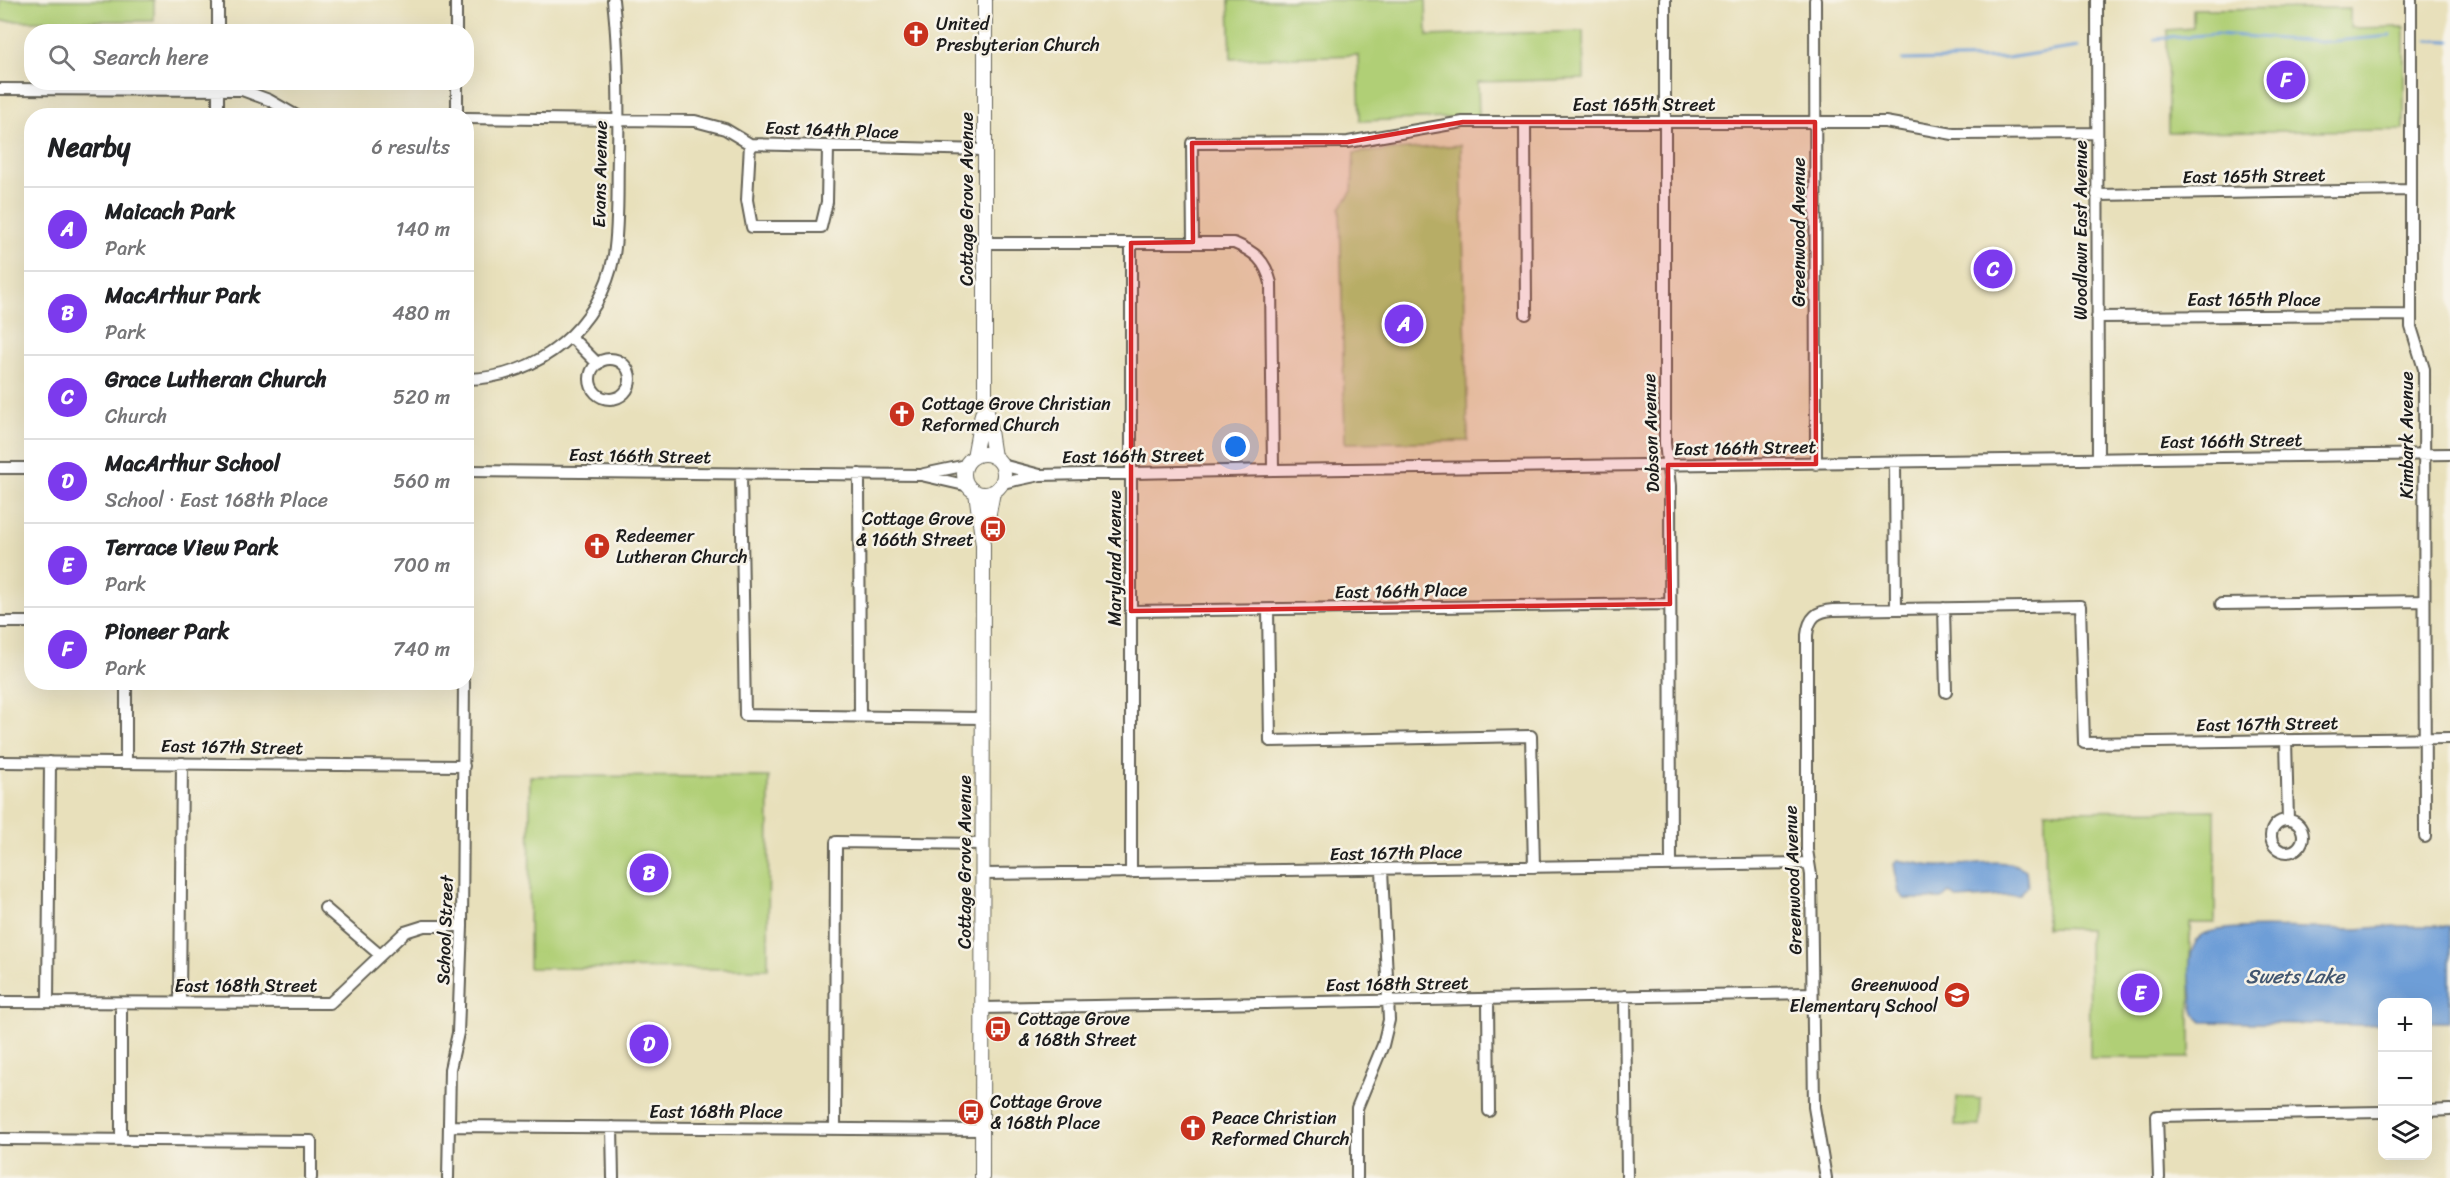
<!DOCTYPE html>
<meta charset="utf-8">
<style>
:root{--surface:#fff;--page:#f2f2f2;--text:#202124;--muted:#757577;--line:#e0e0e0;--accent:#7c3aed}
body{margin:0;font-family:Sriracha,sans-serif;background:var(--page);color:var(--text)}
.controls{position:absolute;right:18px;bottom:18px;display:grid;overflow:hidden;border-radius:12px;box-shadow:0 6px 24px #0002}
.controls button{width:54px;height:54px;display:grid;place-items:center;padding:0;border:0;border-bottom:2px solid var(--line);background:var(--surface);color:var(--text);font:30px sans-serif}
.you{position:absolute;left:1236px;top:447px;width:21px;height:21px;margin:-15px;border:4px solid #fff;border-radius:50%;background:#1a73e8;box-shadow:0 0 0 9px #1a73e833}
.badge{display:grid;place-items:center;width:39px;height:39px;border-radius:50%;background:var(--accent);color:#fff;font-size:20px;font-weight:700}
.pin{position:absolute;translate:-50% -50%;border:3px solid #fff;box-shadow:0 2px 6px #0006}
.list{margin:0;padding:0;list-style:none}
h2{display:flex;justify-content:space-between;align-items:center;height:78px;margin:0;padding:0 24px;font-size:26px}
h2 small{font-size:20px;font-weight:400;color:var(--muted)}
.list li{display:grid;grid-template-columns:39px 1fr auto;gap:18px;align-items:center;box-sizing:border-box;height:84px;padding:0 24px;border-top:2px solid var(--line)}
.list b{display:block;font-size:22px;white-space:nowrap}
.list p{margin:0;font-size:20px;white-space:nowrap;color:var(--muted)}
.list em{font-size:20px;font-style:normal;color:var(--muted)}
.icon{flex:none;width:33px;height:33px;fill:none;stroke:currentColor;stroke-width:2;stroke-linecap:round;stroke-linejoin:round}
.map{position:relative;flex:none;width:2450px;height:1178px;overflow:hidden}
.search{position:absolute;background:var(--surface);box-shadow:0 6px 24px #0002;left:24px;top:24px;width:450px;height:66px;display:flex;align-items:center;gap:15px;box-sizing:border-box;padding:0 21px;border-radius:24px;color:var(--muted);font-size:22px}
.panel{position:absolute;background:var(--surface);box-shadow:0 6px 24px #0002;left:24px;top:108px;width:450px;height:582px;border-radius:24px}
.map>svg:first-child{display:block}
.green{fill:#b0cf76;stroke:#667649;stroke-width:1.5}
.water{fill:#6e9ed7;stroke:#455d7a;stroke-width:1.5}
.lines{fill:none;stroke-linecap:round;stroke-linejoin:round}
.stream{stroke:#6e9ed7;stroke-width:3}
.minor-casing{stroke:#636154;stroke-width:14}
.tertiary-casing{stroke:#636154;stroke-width:16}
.minor{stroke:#fff;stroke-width:10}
.tertiary{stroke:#fff;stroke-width:14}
.marked{fill:#d62828;fill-opacity:0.2;stroke:#d62828;stroke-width:4.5;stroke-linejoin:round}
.labels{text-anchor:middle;stroke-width:5;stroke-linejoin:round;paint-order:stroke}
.poi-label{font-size:18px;fill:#1c1c1c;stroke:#f7f3e8;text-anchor:start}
.street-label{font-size:18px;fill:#1c1c1c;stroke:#f7f3e8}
.water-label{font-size:20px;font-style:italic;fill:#415670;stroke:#f7f3e8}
</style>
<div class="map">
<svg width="2450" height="1178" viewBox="0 0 2450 1178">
<rect width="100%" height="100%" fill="#f7f3e8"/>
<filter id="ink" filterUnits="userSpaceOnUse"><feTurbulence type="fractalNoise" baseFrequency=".0167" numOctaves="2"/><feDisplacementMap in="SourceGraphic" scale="12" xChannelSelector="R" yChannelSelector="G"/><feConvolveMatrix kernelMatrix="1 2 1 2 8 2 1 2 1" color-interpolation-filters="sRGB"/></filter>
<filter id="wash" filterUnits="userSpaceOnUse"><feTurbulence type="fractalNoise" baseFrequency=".008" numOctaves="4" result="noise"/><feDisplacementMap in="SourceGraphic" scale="24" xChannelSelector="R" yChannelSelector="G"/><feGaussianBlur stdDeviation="1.35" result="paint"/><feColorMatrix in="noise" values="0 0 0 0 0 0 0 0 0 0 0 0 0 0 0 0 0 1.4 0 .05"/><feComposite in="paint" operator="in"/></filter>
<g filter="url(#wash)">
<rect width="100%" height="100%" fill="#e8e0bb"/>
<!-- green -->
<path class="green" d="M0,0H154V21H0Z
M1229,0H1426L1427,36L1583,31L1584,79L1478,82L1479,117L1360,121L1358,55L1231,59Z
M2350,8V28L2404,27V130L2168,132L2167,30L2193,28V9Z
M1461,145L1468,441L1345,443L1340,208L1352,191L1354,153Z
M530,776L769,777L768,969L529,968Z
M2215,810V923H2190V1058H2090L2089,929L2046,928L2045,811Z
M1957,1097L1981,1099L1980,1126L1955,1125Z"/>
<!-- water -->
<path class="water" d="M1897,861C1910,860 1921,865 1934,866C1958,868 2004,854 2026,870L2028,886L2019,895L1958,899L1949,893L1942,899H1905L1899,893L1894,864Z
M2394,926H2450V1022H2428V1002H2382V1024L2365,1025L2203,1022C2192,1017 2192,1000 2191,989C2189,972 2187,949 2201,936C2218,921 2329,930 2357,929C2369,928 2381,927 2394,926Z"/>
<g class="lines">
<!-- stream -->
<path class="stream" d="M2155,39L2217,34L2321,42L2391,36
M2428,40L2450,41
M1902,60L2007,58L2078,47"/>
</g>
</g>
<g filter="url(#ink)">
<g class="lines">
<defs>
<path id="minor" d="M218,0V32
M456,0V32
M1665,0V443L1670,486L1671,865
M1815,0L1816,464
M2097,0L2098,459
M2411,0V327L2424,369L2425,837
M457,82V116
M0,89L242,90L269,100L297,116
M218,116V83
M466,118L695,121L725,129L750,144L985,150
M1525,122L1526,314
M750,144L747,200L752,227H821L827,202L828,147
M2097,195L2411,190
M1193,242L1192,143L1348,142L1463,122H1885L1953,134L2097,133
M985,243H1234C1255,252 1265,260 1271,283L1273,470
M2097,317L2411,315
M571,337L598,364
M590 379a20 20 0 1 1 40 0a20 20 0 1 1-40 0Z
M466,379C539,378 601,326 614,255C619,222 617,188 618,155C619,103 619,51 613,0
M1895,462L1896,609
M1002,465L1040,475
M0,468H32
M466,471L921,475L969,486
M741,473L745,715L983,718
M859,474L860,715
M924,474L967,465
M1002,483L1040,475L1273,470L2450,454
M2221,604L2423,601
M1944,608L1946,692
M1268,610L1270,741L1531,736L1534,867
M1131,611L1670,604
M0,622H32
M126,682V762
M2286,740L2288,820
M0,762L464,766
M2271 836a16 16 0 1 1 32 0a16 16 0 1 1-32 0Z
M1131,873V243
M983,874L1809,863
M325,908L380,955
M1625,996L1627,1178
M1488,999L1489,1111
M0,1002L330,1003L405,932L424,926H462
M48,1002L50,762
M180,1002L182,763
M983,1008L1812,993
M2428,1111L2450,1110
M449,1126L982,1130
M612,1127L613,1178
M835,1129L836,842L983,844
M121,1138V1003
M0,1139L311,1141V1178
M448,1178L450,1069L458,1033L462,926L464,682
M1357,1178V1108L1383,1045L1389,1020L1382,870
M1826,1178L1814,1107L1811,875L1807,850V635C1809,617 1817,611 1833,610L2080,606L2084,743L2450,738
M2159,1178L2157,1116L2382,1112"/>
<path id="tertiary" d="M985,0V398L994,457
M964 474a20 20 0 1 1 40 0a20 20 0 1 1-40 0Z
M974,457L982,414
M976,492L983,545L982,1178
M985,534L993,492"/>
</defs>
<!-- minor casing -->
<use href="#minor" class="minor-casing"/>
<!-- tertiary casing -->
<use href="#tertiary" class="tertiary-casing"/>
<!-- minor -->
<use href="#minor" class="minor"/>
<!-- tertiary -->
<use href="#tertiary" class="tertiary"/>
</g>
</g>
<!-- marked area -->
<path class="marked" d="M1463,122H1815L1816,464L1668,465L1670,604L1131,611V243L1193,242L1192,143L1348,142Z"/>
<!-- icons -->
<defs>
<symbol id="church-disc" viewBox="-11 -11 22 22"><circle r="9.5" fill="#c8321e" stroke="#f7f3e8"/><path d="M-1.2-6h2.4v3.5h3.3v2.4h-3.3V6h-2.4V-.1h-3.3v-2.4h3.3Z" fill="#fff"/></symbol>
<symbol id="bus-disc" viewBox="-11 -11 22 22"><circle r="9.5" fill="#c8321e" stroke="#f7f3e8"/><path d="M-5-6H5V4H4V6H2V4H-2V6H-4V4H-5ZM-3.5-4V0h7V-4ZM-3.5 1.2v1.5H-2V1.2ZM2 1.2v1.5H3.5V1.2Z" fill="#fff"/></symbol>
<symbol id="school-disc" viewBox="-11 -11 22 22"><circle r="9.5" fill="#c8321e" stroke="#f7f3e8"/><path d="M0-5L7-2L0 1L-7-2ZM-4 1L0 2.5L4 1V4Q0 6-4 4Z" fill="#fff"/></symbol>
</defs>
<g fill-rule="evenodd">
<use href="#church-disc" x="901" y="19" width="30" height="30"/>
<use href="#church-disc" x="887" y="399" width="30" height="30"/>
<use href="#bus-disc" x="978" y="514" width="30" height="30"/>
<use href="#church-disc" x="582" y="531" width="30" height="30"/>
<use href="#school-disc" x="1942" y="980" width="30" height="30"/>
<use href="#bus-disc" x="983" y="1014" width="30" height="30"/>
<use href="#bus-disc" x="956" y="1097" width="30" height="30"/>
<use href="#church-disc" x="1178" y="1113" width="30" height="30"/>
</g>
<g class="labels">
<!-- poi labels -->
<g class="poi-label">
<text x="936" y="30">United<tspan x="936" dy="21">Presbyterian Church</tspan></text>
<text x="922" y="410">Cottage Grove Christian<tspan x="922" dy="21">Reformed Church</tspan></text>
<text x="974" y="525" text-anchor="end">Cottage Grove<tspan x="974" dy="21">&amp; 166th Street</tspan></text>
<text x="616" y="542">Redeemer<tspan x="616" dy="21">Lutheran Church</tspan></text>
<text x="1938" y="991" text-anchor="end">Greenwood<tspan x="1938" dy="21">Elementary School</tspan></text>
<text x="1018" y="1025">Cottage Grove<tspan x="1018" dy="21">&amp; 168th Street</tspan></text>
<text x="990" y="1108">Cottage Grove<tspan x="990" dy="21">&amp; 168th Place</tspan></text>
<text x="1212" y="1124">Peace Christian<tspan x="1212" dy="21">Reformed Church</tspan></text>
</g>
<!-- street labels -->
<g class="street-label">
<text x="1644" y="111">East 165th Street</text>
<text transform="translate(832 130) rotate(2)" y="6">East 164th Place</text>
<text transform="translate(600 174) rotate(-89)" y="6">Evans Avenue</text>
<text transform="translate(2254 176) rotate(-1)" y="6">East 165th Street</text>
<text transform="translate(967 199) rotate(-90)" y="6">Cottage Grove Avenue</text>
<text transform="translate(2081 230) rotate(-90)" y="6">Woodlawn East Avenue</text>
<text transform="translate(1799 232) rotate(-90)" y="6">Greenwood Avenue</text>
<text x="2254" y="306">East 165th Place</text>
<text transform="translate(1651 433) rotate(-92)" y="6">Dobson Avenue</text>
<text transform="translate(2407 435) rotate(-90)" y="6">Kimbark Avenue</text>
<text transform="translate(2231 441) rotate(-1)" y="6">East 166th Street</text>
<text transform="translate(1745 448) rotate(-1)" y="6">East 166th Street</text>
<text transform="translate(640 456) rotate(1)" y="6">East 166th Street</text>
<text transform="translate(1133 456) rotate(-1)" y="6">East 166th Street</text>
<text transform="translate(1115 558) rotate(-90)" y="6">Maryland Avenue</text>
<text transform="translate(1401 591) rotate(-1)" y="6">East 166th Place</text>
<text transform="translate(2267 724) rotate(-1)" y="6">East 167th Street</text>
<text transform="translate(232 747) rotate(1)" y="6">East 167th Street</text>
<text transform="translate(1396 853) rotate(-1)" y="6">East 167th Place</text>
<text transform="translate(965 862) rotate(-90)" y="6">Cottage Grove Avenue</text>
<text transform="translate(1793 880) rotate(-92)" y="6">Greenwood Avenue</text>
<text transform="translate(445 930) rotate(-88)" y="6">School Street</text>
<text transform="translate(1397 984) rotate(-1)" y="6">East 168th Street</text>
<text x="246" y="992">East 168th Street</text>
<text x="716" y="1118">East 168th Place</text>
</g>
<!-- water labels -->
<g class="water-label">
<text x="2295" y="983">Swets Lake</text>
</g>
</g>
</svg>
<div class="controls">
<button>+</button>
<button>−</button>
<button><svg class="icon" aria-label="layers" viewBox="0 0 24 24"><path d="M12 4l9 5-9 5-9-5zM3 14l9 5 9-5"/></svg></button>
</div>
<div class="you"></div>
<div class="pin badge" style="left:1404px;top:324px">A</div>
<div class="pin badge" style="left:649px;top:873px">B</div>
<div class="pin badge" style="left:1993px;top:269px">C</div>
<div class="pin badge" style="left:649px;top:1044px">D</div>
<div class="pin badge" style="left:2140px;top:993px">E</div>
<div class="pin badge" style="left:2286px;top:80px">F</div>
<div class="search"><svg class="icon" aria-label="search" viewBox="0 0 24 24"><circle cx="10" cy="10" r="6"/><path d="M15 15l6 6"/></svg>Search here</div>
<section class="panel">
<h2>Nearby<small>6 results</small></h2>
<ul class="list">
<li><span class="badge">A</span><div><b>Maicach Park</b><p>Park</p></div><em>140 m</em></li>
<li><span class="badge">B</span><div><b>MacArthur Park</b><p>Park</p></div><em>480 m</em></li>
<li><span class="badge">C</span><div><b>Grace Lutheran Church</b><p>Church</p></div><em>520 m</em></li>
<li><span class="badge">D</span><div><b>MacArthur School</b><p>School · East 168th Place</p></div><em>560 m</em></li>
<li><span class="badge">E</span><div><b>Terrace View Park</b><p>Park</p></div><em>700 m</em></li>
<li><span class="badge">F</span><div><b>Pioneer Park</b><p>Park</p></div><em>740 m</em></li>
</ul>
</section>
</div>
